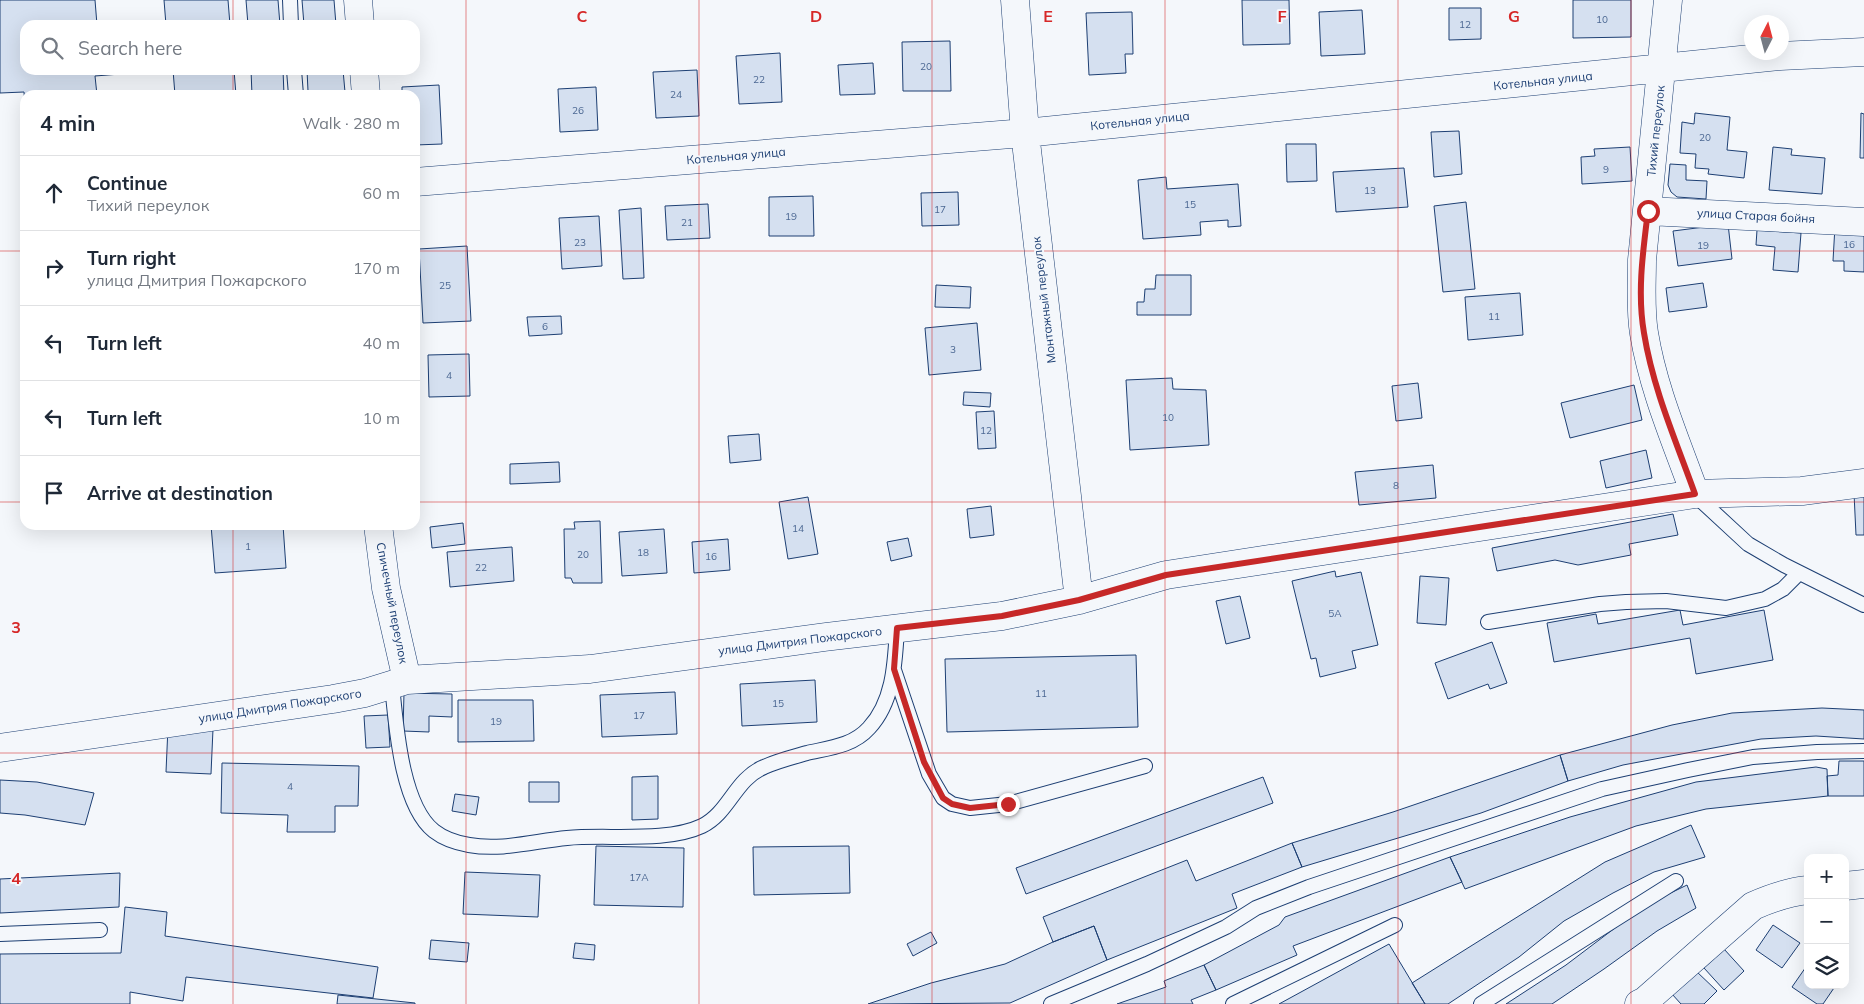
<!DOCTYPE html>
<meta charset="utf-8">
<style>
:root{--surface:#fff;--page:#f6f6f7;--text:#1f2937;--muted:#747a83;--line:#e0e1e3}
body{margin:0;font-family:Mulish,sans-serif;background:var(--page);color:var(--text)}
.controls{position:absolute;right:15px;bottom:15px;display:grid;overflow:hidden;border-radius:10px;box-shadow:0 5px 20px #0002}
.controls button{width:45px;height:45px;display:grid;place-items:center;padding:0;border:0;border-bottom:1px solid var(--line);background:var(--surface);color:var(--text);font:25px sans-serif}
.compass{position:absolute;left:1744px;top:15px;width:45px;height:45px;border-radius:50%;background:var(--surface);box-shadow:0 5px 20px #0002;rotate:6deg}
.stop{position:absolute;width:15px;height:15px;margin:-11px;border:4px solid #c62828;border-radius:50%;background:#fff}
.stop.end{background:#c62828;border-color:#fff;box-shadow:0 1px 5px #0008}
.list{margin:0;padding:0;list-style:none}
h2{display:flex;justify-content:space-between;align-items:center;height:65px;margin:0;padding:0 20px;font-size:21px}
h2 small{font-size:16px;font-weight:400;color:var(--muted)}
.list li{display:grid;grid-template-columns:32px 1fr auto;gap:15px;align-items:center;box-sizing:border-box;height:75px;padding:0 20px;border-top:1px solid var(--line)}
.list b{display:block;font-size:19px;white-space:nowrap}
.list p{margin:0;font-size:16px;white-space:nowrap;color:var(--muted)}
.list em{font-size:16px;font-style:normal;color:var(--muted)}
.icon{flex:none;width:28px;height:28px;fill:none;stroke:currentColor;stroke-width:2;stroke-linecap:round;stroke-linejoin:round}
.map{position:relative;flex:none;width:1864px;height:1004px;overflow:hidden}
.search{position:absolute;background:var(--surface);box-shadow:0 5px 20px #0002;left:20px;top:20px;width:400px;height:55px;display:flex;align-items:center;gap:12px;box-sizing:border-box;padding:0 18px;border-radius:15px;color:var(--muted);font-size:19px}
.panel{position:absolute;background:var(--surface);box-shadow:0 5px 20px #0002;left:20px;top:90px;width:400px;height:440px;border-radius:15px}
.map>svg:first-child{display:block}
.building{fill:#d5e0f0;stroke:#1d3f73}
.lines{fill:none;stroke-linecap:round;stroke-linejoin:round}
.lane-casing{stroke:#1d3f73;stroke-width:16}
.street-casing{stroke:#1d3f73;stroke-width:29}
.lane{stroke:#f4f7fb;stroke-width:14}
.street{stroke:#f4f7fb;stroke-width:28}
.route{stroke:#c62828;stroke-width:6}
.grid{fill:none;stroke:#d62828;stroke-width:1;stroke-opacity:0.55}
.labels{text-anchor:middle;stroke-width:4;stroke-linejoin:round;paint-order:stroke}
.number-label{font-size:10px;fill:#4b6792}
.street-label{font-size:12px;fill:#1d3f73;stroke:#f4f7fb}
.grid-label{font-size:16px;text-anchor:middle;font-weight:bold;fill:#d62828;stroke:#f4f7fb;stroke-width:4;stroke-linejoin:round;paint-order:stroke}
</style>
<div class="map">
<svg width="1864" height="1004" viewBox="0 0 1864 1004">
<rect width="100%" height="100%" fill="#f4f7fb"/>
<!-- building -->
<path class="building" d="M0,0H95L97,25H25V70H171L95,76L97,95H25V107L24,92L0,93Z
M164,0H228L230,25H166Z
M246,0H278L280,25H248Z
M302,0H334L336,25H304Z
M1242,0H1289L1290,44L1243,45Z
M1573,0H1631V37L1573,38Z
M1449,8H1481V39L1449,40Z
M1362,10L1365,54L1321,56L1319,12Z
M1132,12L1133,54H1125L1126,73L1089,75L1086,13Z
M950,41L951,91H903L902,42Z
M780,53L782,102L739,104L736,56Z
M873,63L875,94L840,95L838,65Z
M173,70H234L236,95H175Z
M251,70H283L284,95H252Z
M307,70H343L345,92L308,91Z
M697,70L699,116L656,118L653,72Z
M439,85L442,144L415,145V95H402V87Z
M596,87L598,130L560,132L558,89Z
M308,91L345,92V95H309Z
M1695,113L1730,117L1727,150L1747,152L1744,178L1708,174L1709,169L1695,168L1696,154L1680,153L1682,122L1694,124Z
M1861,113L1864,114V158H1860Z
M1459,131L1462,174L1434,177L1431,132Z
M1286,144H1316L1317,181L1287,182Z
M1630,147L1632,181L1582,184L1581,157L1595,156L1594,149Z
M1773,147L1792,149L1791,155L1825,158L1822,194L1769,190Z
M1670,164L1686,165V180L1707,181L1706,199L1677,197L1671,192L1668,185Z
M1404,168L1408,207L1336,212L1333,172Z
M1166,177L1167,189L1238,184L1241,226L1228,227V220L1200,222L1201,235L1143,239L1138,180Z
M958,192L959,225L922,226L921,193Z
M813,196L814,236H769V197Z
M1466,202L1475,289L1443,292L1434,206Z
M708,204L710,238L667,240L665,206Z
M641,208L644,278L623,279L619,210Z
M599,216L602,266L562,269L559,218Z
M1728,224L1732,259L1678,266L1673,231Z
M1835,226L1864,227V272L1844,271V261H1833Z
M1757,230L1801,233L1798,272L1773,270L1775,247L1756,245Z
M467,246L471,321L423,323L419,249Z
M1156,275H1191V315H1137V302H1144L1145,289H1155Z
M1703,283L1707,307L1669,312L1666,288Z
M936,285L971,287L970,308L935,307Z
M1520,293L1523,335L1468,340L1465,297Z
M561,316L562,334L529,336L527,317Z
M977,323L981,370L929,375L925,328Z
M469,354L470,396L429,397L428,355Z
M1172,378L1173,389L1206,390L1209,445L1130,450L1126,380Z
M1418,383L1422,418L1396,421L1392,386Z
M1634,385L1642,420L1570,438L1561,403Z
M964,392L991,393L990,407L963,405Z
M994,411L996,448L978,449L976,412Z
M759,434L761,460L730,463L728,436Z
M1646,450L1652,478L1606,488L1600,461Z
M559,462L560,482L510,484V464Z
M1433,465L1436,498L1359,505L1355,472Z
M1864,492V535H1856L1854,493Z
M808,497L818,554L788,559L779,502Z
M991,506L994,535L970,538L967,509Z
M1673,514L1678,535L1629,544L1631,555L1578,565L1555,560L1497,571L1492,548Z
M600,521L602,583H573L571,578H565L564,529H575L574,522Z
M463,523L465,544L432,548L430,527Z
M211,525H283L286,568L215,573Z
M664,529L667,573L622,576L619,532Z
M908,538L912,556L891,561L887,542Z
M728,539L730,570L694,573L692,542Z
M512,547L514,581L450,587L447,552Z
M1335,571L1336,577L1361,572L1378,645L1352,651L1356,668L1320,677L1316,658L1311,659L1292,581Z
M1420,576L1449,578L1446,625L1417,623Z
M1240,596L1250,638L1226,644L1216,601Z
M1680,610L1683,625L1764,610L1773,660L1696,674L1690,638L1554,662L1547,623L1596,614L1598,624Z
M1492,642L1507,683L1490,689L1488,684L1448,699L1435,663Z
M1136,655L1138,727L947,732L945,659Z
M815,680L817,722L742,726L740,684Z
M675,692L677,734L602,737L600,695Z
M404,693L452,694V717L429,716V732L403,731Z
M458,700H533L534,741L458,742Z
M1822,708L1864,710V739L1816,736L1761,739L1623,765L1568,781L1560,755L1672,725L1732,713Z
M388,715L390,747L366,748L364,716Z
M168,727L213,729L211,774L166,772Z
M1560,755L1568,781L1481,813L1302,867L1292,843L1393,812Z
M1839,761H1864V796H1828L1827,776L1838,775Z
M222,763L359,766L358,806H335V832H287L288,815L221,813Z
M1816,767L1827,769L1828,796L1706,809L1636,826L1465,889L1450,857L1570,817L1696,782Z
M658,776V819L632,820V777Z
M1263,777L1273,803L1026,894L1016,868Z
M0,780L37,782L94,793L85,825L25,815L0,813Z
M529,782H559V802H529Z
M455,794L479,797L476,815L452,811Z
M1691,825L1705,857L1654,872L1613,893L1564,921L1519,957L1448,1004H1425L1412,983L1605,862Z
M1292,843L1302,867L1232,894L1237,908L1107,960L1094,926L1053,942L1043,917L1187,860L1196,881Z
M596,846L684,848L683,907L594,905Z
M849,846L850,893L754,895L753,847Z
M1450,857L1462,882L1293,946L1297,955L1216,990L1204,965L1279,925L1285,917Z
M465,872L540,875L538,917L463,914Z
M120,873L119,907L0,913V879Z
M1687,885L1696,908L1657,931L1604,969L1552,1004H1506L1566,965L1644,906Z
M125,907L167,912L165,936L378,967L373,998L186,977L183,1001L130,992V1004H0V954L121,953Z
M1773,925L1800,943L1782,968L1756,950Z
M1094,926L1107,960L1010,1003L868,1004L931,983L1005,964L1053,942Z
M931,932L937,943L913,956L907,944Z
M431,940L469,943L467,962L429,959Z
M575,943L595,945L594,960L573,958Z
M1389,944L1425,1004H1279Z
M1724,949L1744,971L1724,990L1704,968Z
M1808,964V985H1836L1823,1004H1817L1792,987Z
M1204,965L1216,990L1191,1000L1193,1004H1117L1166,987L1164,981Z
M1696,971L1717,991L1704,1004H1681L1672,994Z
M338,995L415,1003V1004H337Z"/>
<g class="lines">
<defs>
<path id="lane" d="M290,0L291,25
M294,70L296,95
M1695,495L1748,544L1784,565L1864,605
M1488,622L1600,604L1626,602L1666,601L1726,608L1765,599L1783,589L1799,573
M894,670L929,774L943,798L952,804L970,808L1008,804L1145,766
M392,685C396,724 401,805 434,831C443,838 457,843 469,845C501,851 535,841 567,838C606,834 666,843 702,826C729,813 735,779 764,767C777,761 793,757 807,753C829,748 853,746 869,728C894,701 895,662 897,628
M0,934L100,930
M1051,1004L1147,964L1226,927L1256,908L1309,887L1602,789L1688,770L1753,757L1817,752L1864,751
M1233,1004L1395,925
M1481,1004L1676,881"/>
<path id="street" d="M358,0L360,25
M1015,0L1025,133L1079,600
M1668,0L1642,260C1642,284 1640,309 1644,333C1653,389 1676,441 1695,494
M364,70L366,95
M415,182L1025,133L1780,56L1864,52
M1648,211L1864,222
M378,525L386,588L407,680
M0,748L333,699L365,693L407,680L590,669L825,637L1002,616L1079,600L1166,575L1695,494L1802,491L1864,483
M1845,886L1864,884
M1639,1004L1645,1001L1753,906C1771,898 1788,892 1808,890"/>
</defs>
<!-- lane casing -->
<use href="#lane" class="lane-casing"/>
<!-- street casing -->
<use href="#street" class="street-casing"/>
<!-- lane -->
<use href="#lane" class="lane"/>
<!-- street -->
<use href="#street" class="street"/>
</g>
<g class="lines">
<!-- route -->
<path class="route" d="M1008,804L970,808L952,804L943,798L924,762L894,669L897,628L1002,616L1079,600L1166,575L1695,494C1676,441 1653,389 1644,333C1637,293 1643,251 1648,211"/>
</g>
<!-- grid -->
<path class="grid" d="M233,0V25M466,0V1004M699,0V1004M932,0V1004M1165,0V1004M1398,0V1004M1631,0V1004M233,70V95M0,251H25M415,251H1864M0,502H25M415,502H1864M233,525V1004M0,753H1864"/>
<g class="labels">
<!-- number labels -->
<g class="number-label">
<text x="1602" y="23">10</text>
<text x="1465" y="28">12</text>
<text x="926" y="70">20</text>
<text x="759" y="83">22</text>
<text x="676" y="98">24</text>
<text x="578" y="114">26</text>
<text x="1705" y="141">20</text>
<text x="1606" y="173">9</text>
<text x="1370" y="194">13</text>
<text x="1190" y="208">15</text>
<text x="940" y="213">17</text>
<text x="791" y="220">19</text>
<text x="687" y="226">21</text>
<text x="580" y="246">23</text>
<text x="1849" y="248">16</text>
<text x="1703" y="249">19</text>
<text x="445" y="289">25</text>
<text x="1494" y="320">11</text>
<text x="545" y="330">6</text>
<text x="953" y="353">3</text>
<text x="449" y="379">4</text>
<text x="1168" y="421">10</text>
<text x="986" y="434">12</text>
<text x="1396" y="489">8</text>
<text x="798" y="532">14</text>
<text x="248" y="550">1</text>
<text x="643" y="556">18</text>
<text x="583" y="558">20</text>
<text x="711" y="560">16</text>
<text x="481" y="571">22</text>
<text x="1335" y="617">5А</text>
<text x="1041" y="697">11</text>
<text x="778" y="707">15</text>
<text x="639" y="719">17</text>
<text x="496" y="725">19</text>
<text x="290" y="790">4</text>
<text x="639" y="881">17А</text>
</g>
<!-- street labels -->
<g class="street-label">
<text transform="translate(1543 81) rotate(-6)" y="4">Котельная улица</text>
<text transform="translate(1140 121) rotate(-6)" y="4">Котельная улица</text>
<text transform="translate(1656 131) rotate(-84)" y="4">Тихий переулок</text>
<text transform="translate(736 156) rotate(-5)" y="4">Котельная улица</text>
<text transform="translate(1756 216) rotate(3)" y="4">улица Старая бойня</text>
<text transform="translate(1044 300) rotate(-97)" y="4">Монтажный переулок</text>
<text transform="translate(392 603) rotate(79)" y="4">Спичечный переулок</text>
<text transform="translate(800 641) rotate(-7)" y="4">улица Дмитрия Пожарского</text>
<text transform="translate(280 706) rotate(-9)" y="4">улица Дмитрия Пожарского</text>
</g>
</g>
<g class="grid-label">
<text x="582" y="22">C</text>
<text x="816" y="22">D</text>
<text x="1048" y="22">E</text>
<text x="1282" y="22">F</text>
<text x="1514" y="22">G</text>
<text x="16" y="633">3</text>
<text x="16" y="884">4</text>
</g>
</svg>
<div class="controls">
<button>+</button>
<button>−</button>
<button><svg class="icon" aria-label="layers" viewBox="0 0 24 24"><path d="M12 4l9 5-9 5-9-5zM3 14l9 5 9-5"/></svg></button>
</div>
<svg class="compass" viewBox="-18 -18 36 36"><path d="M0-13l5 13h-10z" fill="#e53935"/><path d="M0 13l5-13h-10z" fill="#747a83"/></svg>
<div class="stop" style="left:1648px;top:211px"></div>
<div class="stop end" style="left:1008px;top:804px"></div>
<div class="search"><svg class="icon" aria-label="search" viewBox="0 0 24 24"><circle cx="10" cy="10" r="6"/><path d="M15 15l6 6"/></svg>Search here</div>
<section class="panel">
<h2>4 min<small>Walk · 280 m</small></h2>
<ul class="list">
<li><svg class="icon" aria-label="ahead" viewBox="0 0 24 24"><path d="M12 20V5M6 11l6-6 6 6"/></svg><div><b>Continue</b><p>Тихий переулок</p></div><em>60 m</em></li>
<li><svg class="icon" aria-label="right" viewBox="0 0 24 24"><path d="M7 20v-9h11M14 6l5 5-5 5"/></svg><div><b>Turn right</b><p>улица Дмитрия Пожарского</p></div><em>170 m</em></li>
<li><svg class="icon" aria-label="left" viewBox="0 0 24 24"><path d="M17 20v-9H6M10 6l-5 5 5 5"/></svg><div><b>Turn left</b></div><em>40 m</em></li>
<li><svg class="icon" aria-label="left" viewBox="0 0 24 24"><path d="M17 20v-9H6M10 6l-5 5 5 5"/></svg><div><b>Turn left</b></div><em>10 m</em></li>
<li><svg class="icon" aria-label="arrive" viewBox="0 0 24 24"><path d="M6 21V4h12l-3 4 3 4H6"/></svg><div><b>Arrive at destination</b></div></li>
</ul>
</section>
</div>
